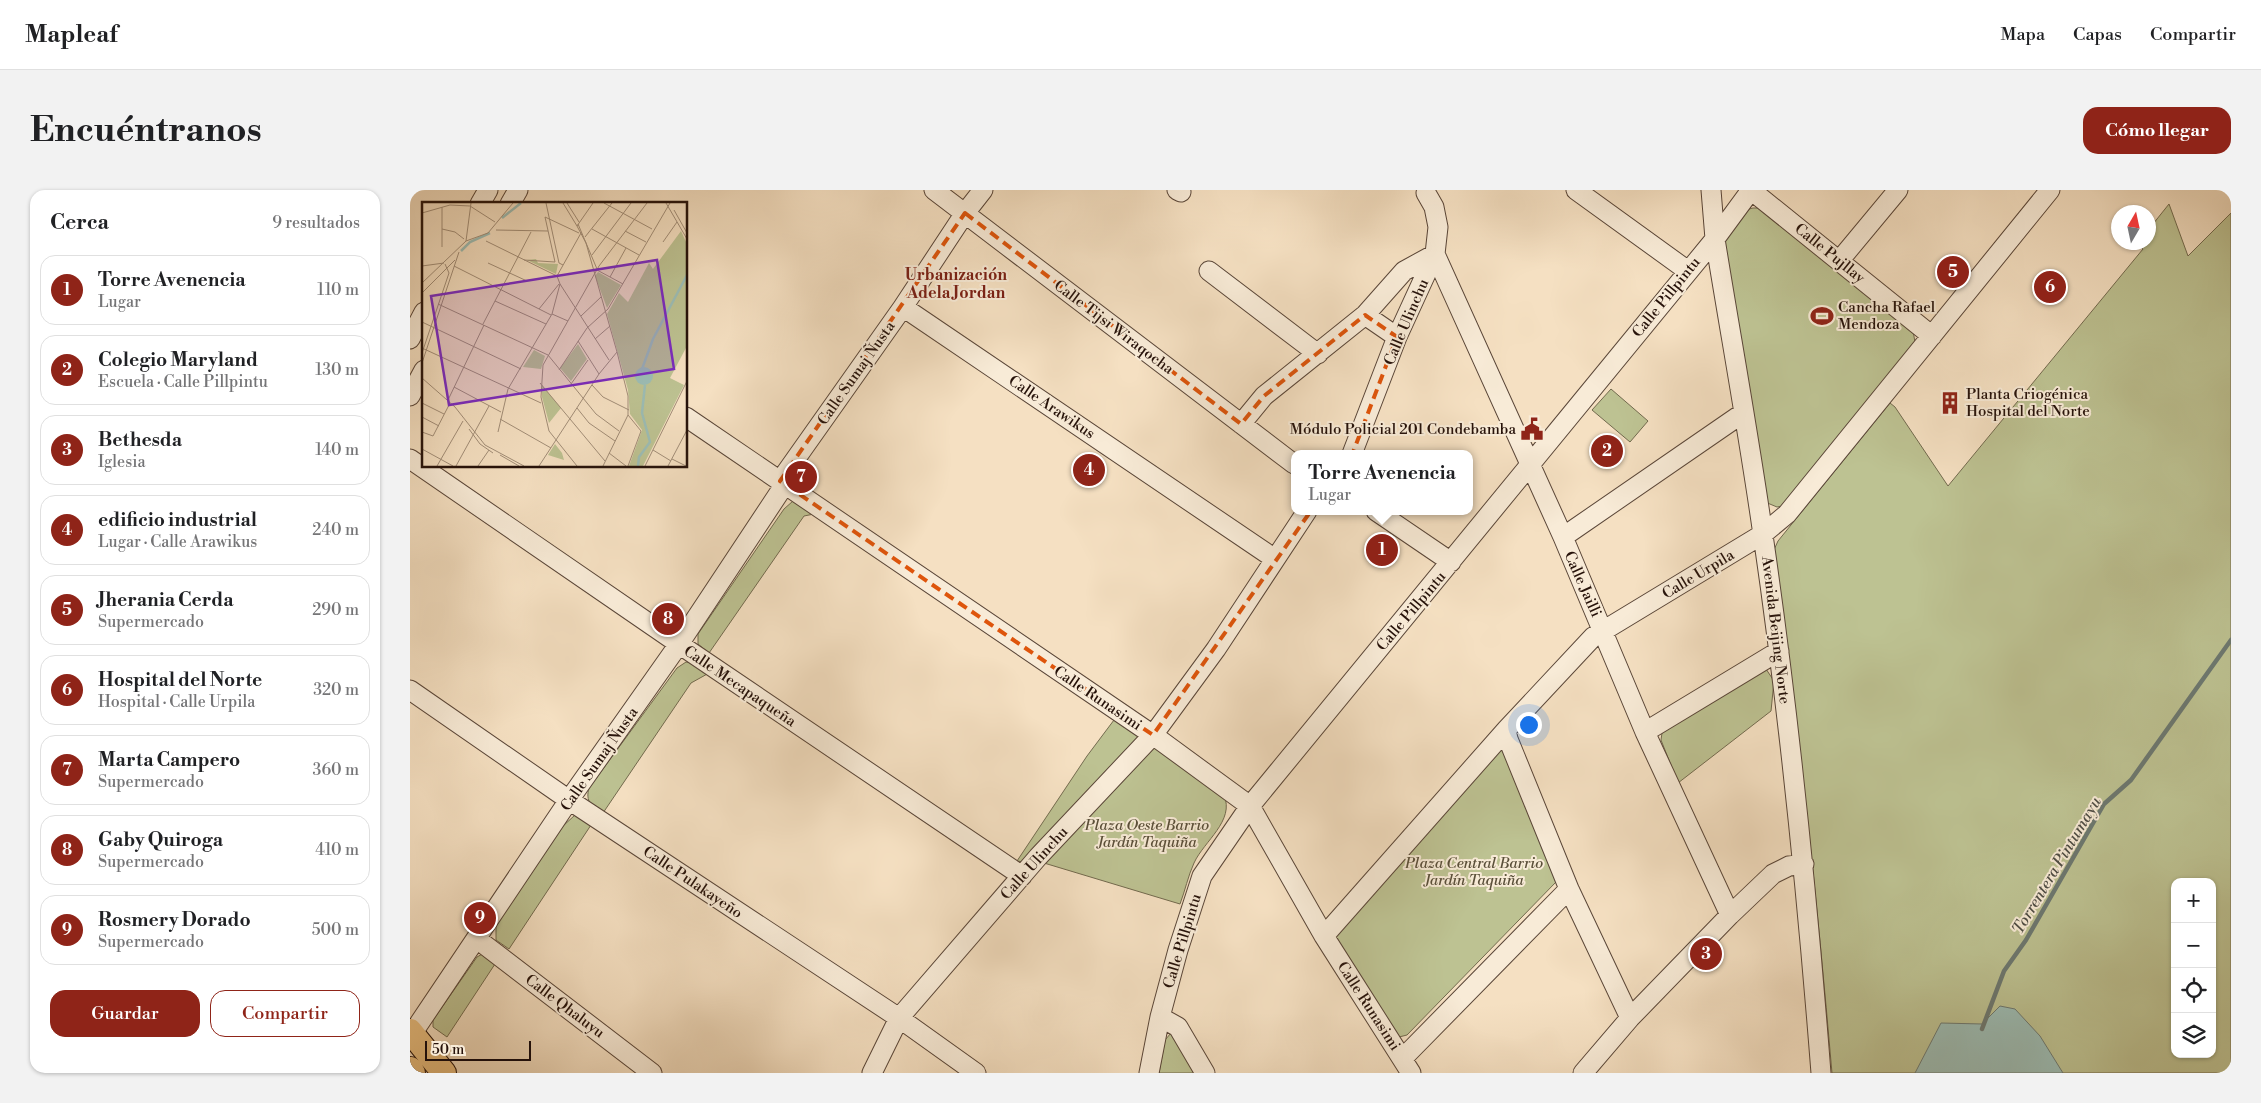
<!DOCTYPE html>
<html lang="es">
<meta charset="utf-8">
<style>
:root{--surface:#fff;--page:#f2f2f2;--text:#202124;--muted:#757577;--line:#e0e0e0;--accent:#8f2418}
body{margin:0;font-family:"Libre Bodoni",serif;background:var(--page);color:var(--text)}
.controls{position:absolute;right:15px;bottom:15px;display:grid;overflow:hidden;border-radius:10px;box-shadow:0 1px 4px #0004}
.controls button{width:45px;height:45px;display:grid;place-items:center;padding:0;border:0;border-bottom:1px solid var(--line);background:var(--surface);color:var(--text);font:25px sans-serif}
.compass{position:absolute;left:1701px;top:15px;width:45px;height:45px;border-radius:50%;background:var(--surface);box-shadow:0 1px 4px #0004;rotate:9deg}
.scale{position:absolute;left:15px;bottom:12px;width:106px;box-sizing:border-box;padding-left:5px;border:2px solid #26120a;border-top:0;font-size:14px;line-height:18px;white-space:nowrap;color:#26120a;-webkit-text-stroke:4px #f8ebd7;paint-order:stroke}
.you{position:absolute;left:1118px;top:534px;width:18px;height:18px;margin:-12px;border:4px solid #fff;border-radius:50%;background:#1a73e8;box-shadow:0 0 0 8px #1a73e833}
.badge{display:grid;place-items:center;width:32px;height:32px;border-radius:50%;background:var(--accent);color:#fff;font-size:16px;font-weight:700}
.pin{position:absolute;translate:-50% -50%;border:2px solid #fff;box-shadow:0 1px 5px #0006}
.popup{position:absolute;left:881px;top:260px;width:182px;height:65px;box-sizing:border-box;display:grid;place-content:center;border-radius:10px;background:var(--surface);filter:drop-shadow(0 1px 4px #0005);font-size:16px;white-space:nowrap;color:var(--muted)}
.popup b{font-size:19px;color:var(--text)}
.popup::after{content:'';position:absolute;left:50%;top:100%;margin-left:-10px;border:10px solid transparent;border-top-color:var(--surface)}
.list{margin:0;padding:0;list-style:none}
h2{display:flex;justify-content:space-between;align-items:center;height:65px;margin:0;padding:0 20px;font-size:21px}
h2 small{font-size:16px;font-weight:400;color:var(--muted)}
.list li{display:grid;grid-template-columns:32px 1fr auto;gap:15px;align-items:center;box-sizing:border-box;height:70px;margin:0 10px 10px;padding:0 10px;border:1px solid var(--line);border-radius:15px}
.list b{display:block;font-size:19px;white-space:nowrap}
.list p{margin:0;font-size:16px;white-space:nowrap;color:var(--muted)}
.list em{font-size:16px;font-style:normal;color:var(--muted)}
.actions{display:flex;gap:10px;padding:15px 20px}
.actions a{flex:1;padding:11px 0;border:1px solid var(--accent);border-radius:15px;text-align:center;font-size:18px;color:var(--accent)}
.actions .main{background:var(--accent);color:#fff}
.icon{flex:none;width:28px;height:28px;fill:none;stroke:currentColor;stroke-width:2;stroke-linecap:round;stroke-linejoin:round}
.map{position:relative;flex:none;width:1821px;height:883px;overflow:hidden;border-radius:15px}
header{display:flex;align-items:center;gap:30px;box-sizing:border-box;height:70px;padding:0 25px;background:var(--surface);border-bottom:1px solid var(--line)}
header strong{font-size:24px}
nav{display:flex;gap:28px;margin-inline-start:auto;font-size:18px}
.intro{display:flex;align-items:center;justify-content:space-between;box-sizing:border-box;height:120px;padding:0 30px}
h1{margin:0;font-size:35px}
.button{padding:12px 22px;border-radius:15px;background:var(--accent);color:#fff;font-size:18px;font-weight:700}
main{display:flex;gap:30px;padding:0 30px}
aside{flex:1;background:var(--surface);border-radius:15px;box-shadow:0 1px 4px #0004}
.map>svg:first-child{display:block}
.green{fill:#bdc292;stroke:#726a4e;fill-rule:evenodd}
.water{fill:#9cbdb5;stroke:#6d7971}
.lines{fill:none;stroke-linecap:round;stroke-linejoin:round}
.stream{stroke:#6d7971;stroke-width:4.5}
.minor-casing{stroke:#5a4638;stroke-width:21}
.major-casing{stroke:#26120a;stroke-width:26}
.minor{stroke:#f8ebd7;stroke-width:19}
.major{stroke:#eac081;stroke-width:24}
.marked{fill:none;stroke:#de550c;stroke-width:4;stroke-dasharray:10 6;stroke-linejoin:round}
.labels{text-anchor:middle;stroke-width:4;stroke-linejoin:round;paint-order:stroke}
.street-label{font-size:15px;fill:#26120a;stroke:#f8ebd7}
.poi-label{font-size:15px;fill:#26120a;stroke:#f8ebd7;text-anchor:start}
.park-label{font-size:15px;font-style:italic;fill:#5b503a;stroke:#f8ebd7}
.neighbourhood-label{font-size:16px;font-weight:bold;fill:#7a1f14;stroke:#f8ebd7}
.water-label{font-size:16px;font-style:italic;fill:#4f4e46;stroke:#f8ebd7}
.inset-river{fill:none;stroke:#9cbdb5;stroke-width:2.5}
.inset-road{fill:none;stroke:#a28e78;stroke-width:1}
.view{fill:#7b2cbf;fill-opacity:0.15;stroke:#7b2cbf;stroke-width:2.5}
.inset-edge{fill:none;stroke:#26120a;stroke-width:2.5}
</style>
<header>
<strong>Mapleaf</strong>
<nav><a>Mapa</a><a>Capas</a><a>Compartir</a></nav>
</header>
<div class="intro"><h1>Encuéntranos</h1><a class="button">Cómo llegar</a></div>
<main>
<aside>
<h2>Cerca<small>9 resultados</small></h2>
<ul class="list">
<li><span class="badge">1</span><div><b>Torre Avenencia</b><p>Lugar</p></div><em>110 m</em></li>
<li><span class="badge">2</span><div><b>Colegio Maryland</b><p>Escuela · Calle Pillpintu</p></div><em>130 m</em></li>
<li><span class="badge">3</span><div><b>Bethesda</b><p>Iglesia</p></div><em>140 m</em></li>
<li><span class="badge">4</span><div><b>edificio industrial</b><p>Lugar · Calle Arawikus</p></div><em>240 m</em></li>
<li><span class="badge">5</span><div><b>Jherania Cerda</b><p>Supermercado</p></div><em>290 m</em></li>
<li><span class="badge">6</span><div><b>Hospital del Norte</b><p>Hospital · Calle Urpila</p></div><em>320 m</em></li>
<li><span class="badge">7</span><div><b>Marta Campero</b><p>Supermercado</p></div><em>360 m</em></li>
<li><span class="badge">8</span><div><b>Gaby Quiroga</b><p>Supermercado</p></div><em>410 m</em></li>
<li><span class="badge">9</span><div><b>Rosmery Dorado</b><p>Supermercado</p></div><em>500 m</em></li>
</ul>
<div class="actions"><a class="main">Guardar</a><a>Compartir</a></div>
</aside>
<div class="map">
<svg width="1821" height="883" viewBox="0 0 1821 883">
<rect width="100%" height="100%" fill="#f5e0c2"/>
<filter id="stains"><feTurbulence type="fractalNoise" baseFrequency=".004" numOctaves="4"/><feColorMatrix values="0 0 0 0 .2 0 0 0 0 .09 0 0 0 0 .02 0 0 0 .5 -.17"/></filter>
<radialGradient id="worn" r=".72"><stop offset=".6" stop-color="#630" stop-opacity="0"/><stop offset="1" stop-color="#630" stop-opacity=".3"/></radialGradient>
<!-- green -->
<path class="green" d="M1759,14L1778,66L1821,23V883H1422C1407,709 1389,535 1363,362L1368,351L1480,213L1485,217L1538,296L1733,59L1727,53L1738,52L1739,39ZM1765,692H1802V864H1765Z
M1343,18H1349L1503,141L1505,152L1373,316L1367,317L1355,312L1314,54L1318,45L1339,19Z
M1201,199L1238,231L1220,252L1182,220Z
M383,311L404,324L394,326L299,463L288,454V444L374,319Z
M276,472L283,473L299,483L281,493L193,623C182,616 175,612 179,598L267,478Z
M1356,479L1364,491L1361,521L1268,593L1251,550L1252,543L1256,538Z
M704,530L730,546L614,672L607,671L677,566Z
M742,555L814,605C825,631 794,651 784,673C778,686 775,701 770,714L634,673Z
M1088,558L1093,559L1146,689V692L997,845L989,847L924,744Z
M165,625H170L181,635L99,759L86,750V737L89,731L153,636Z
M74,763L85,774L37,847L23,837V830L67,767Z
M761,843L785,883H749L755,850Z"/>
<!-- water -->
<path class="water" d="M1590,816L1605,819L1630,846L1653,883H1505L1531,833L1572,834Z"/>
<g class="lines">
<!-- stream -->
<path class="stream" d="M1572,839L1594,781L1616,750L1694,614L1721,590L1821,450"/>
<defs>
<path id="minor" d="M524,0L884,274
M767,0L771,2
M1166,0L1278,81
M1301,0L1305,49C1321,148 1339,246 1353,345C1379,524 1397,703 1411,883
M1341,0L1522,146
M70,14L78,0
M100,14L108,0
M1025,64L1153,347L1235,542L1320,725
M1429,71L1488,0
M799,81L908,164
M493,117L865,369
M955,125L987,147
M0,149L14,122
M0,206L14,180
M276,227L743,545L840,616L914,746L1001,883
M831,234L854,206L955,125L994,81L1025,64
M942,264L987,147L1025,64L1028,37L1024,17L1016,3
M0,269L269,454L612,686
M370,291L493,117L555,23L573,0
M966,321L1041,372
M1153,347L1333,223
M0,500L159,610L489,828L566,883
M1096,540L1098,549L1159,699L1220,828
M1235,542L1369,461
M914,746L1096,540L1183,447L1353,344L1377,324L1640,0
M67,749L242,883
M750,827L768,837L795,883
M2,844L159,610L269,454L375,294
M993,868L1159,699
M462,883L489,828L628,667L743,545L806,459L897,321
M739,883L750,827L768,760L792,686L840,616L1305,49L1341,0
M1173,883L1220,828L1320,725L1363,684L1379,676L1394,674"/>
<path id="major" d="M0,841L34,883
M0,879L3,883"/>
</defs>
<!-- minor casing -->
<use href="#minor" class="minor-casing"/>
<!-- major casing -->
<use href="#major" class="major-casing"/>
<!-- minor -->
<use href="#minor" class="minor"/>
<!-- major -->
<use href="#major" class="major"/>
</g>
<!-- marked area -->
<path class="marked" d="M555,23L831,234L854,206L955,125L987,147L942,265L925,293L917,298L743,545L370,291Z"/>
<!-- icons -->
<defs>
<symbol id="stadium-bare" viewBox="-9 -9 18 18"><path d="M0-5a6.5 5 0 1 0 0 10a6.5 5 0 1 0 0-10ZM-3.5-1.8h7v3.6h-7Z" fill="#8f2418" stroke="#f8ebd7" stroke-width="2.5" paint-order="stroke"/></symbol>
<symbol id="building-bare" viewBox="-9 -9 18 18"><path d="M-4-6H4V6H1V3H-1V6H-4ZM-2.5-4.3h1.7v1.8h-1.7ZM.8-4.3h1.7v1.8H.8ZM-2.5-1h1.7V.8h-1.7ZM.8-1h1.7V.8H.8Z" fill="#8f2418" stroke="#f8ebd7" stroke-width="2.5" paint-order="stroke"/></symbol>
<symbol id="civic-bare" viewBox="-9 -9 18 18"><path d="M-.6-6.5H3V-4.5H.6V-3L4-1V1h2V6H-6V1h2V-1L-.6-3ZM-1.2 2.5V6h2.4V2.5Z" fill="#8f2418" stroke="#f8ebd7" stroke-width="2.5" paint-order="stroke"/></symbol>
</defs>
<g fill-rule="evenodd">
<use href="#stadium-bare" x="1396" y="110" width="32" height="32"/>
<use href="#building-bare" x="1524" y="197" width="32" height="32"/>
<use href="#civic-bare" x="1106" y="223" width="32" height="32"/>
</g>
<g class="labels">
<!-- street labels -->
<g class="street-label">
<text transform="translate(1420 63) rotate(39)" y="5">Calle Pujllay</text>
<text transform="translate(1256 107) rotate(-51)" y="5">Calle Pillpintu</text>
<text transform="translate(996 132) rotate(-67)" y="5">Calle Ulinchu</text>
<text transform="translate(704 137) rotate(37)" y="5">Calle Tijsi Wiraqocha</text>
<text transform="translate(446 183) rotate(-55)" y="5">Calle Sumaj Ñusta</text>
<text transform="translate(642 217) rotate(34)" y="5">Calle Arawikus</text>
<text transform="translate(1288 384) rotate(-31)" y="5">Calle Urpila</text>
<text transform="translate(1173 394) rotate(66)" y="5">Calle Jailli</text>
<text transform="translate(1001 421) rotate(-50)" y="5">Calle Pillpintu</text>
<text transform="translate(1366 440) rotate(83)" y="5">Avenida Beijing Norte</text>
<text transform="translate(330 496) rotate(34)" y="5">Calle Mecapaqueña</text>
<text transform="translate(688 508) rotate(34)" y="5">Calle Runasimi</text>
<text transform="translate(189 569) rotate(-55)" y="5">Calle Sumaj Ñusta</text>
<text transform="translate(624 673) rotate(-48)" y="5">Calle Ulinchu</text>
<text transform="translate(283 692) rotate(34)" y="5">Calle Pulakayeño</text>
<text transform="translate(772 751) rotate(-73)" y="5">Calle Pillpintu</text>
<text transform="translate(155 816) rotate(37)" y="5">Calle Qhaluyu</text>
<text transform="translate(959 816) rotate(57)" y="5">Calle Runasimi</text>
</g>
<!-- poi labels -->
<g class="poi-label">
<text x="1428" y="122">Cancha Rafael<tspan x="1428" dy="17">Mendoza</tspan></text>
<text x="1556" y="209">Planta Criogénica<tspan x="1556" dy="17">Hospital del Norte</tspan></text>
<text x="1106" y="244" text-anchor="end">Módulo Policial 201 Condebamba</text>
</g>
<!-- park labels -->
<g class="park-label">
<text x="737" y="640">Plaza Oeste Barrio<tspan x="737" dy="17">Jardín Taquiña</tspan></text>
<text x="1064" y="678">Plaza Central Barrio<tspan x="1064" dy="17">Jardín Taquiña</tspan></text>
</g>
<!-- neighbourhood labels -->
<g class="neighbourhood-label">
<text x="546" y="90">Urbanización<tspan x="546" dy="18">Adela Jordan</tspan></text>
</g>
<!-- water labels -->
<g class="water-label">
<text transform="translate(1646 675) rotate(-59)" y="6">Torrentera Pintumayu</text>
</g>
</g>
<!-- overview -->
<g transform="translate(12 12)">
<rect width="265" height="265" fill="#f5e0c2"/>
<path d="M259,29L265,42V144L248,176L262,183L221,264H207L220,228L208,212L206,188L185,112L197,91L206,100L227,61L231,67ZM114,57L116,61L136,62L134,72L105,58ZM176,70L199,83L185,106L173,74ZM156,142L165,157L149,179L138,166ZM112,148L123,154L119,167L101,165ZM120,183L139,206L127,221L120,195ZM133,242L140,251L142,258L126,253Z" fill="#bdc292"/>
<path d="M213 174a9 9 0 1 1 18 0a9 9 0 1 1-18 0Z" fill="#9cbdb5"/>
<path class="inset-river" d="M80,16L99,1M39,49L48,40L68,31M220,167L231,137L265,73M216,264L217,255L228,240L220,211L223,183"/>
<path class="inset-road" d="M124,1L137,61L141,63M141,1L155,24M145,1L157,20M171,1L155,24L164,41L195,150L206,194V213L219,229L206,264M182,1L230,27M244,1L265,37M252,8L265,31M0,11L28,3L48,4L73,20M156,22L175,67M20,27L33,30L42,37M170,27L217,53M74,28L126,29M203,29L224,40M163,35L190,1M44,39L49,1M64,39L135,74M241,40L255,20M20,45V5M170,53L209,1M102,58L133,60M133,60L123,15L157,31M66,61L105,79M0,64L22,61M32,64L129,113M175,68L201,82M188,75L204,46M0,81L44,39L66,31L91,1M138,82L187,158M0,91L33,58M73,99L124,122M16,102L126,153L174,212L197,229M117,107L137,82M130,112L146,119M159,114L179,95M0,120L99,167M61,122L109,30M173,137L188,124M156,139L177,172M0,146L119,201M0,151L27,71L23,62M0,161L37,50M137,168L165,126L186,107L248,1M0,176L33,205L63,243L102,264M118,181L183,259M149,182L166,158M170,183L181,195L207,208M32,185L79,210M26,198L62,123M0,201L22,212M155,206L167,221L193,239M0,215L17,224M78,217L129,246M47,227L58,242L71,251M0,230L11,234L27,203M76,230L86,187L130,112L138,82L135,74L159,31M0,247L31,264M231,248L249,259M187,251L204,264M78,253L97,264M250,257L264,264M15,264L41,219M34,264L67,204M56,264L67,248M117,264L177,172L195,150M155,264L127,229L119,195L121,163L177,64L225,1M181,264L206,213M223,264L265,179M246,264L265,228"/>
<path class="view" d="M235,58L252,167L27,203L9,94Z"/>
<rect width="265" height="265" class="inset-edge"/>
</g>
<rect width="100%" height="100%" filter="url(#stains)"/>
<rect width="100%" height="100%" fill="url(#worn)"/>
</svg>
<div class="controls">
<button>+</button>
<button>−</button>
<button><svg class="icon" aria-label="locate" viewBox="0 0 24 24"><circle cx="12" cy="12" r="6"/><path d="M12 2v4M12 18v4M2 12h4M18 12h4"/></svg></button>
<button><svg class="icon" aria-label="layers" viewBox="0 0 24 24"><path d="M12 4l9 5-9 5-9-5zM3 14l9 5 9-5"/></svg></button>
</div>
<svg class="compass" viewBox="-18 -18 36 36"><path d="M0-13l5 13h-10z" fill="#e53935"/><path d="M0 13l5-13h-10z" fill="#757577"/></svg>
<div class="scale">50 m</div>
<div class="you"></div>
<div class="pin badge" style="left:972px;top:360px">1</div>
<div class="popup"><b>Torre Avenencia</b>Lugar</div>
<div class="pin badge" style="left:1197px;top:261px">2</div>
<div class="pin badge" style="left:1296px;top:764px">3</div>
<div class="pin badge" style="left:679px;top:280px">4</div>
<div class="pin badge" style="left:1543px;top:82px">5</div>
<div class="pin badge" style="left:1640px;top:97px">6</div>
<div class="pin badge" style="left:391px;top:287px">7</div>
<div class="pin badge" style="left:258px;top:429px">8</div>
<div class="pin badge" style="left:70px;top:728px">9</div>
</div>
</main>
